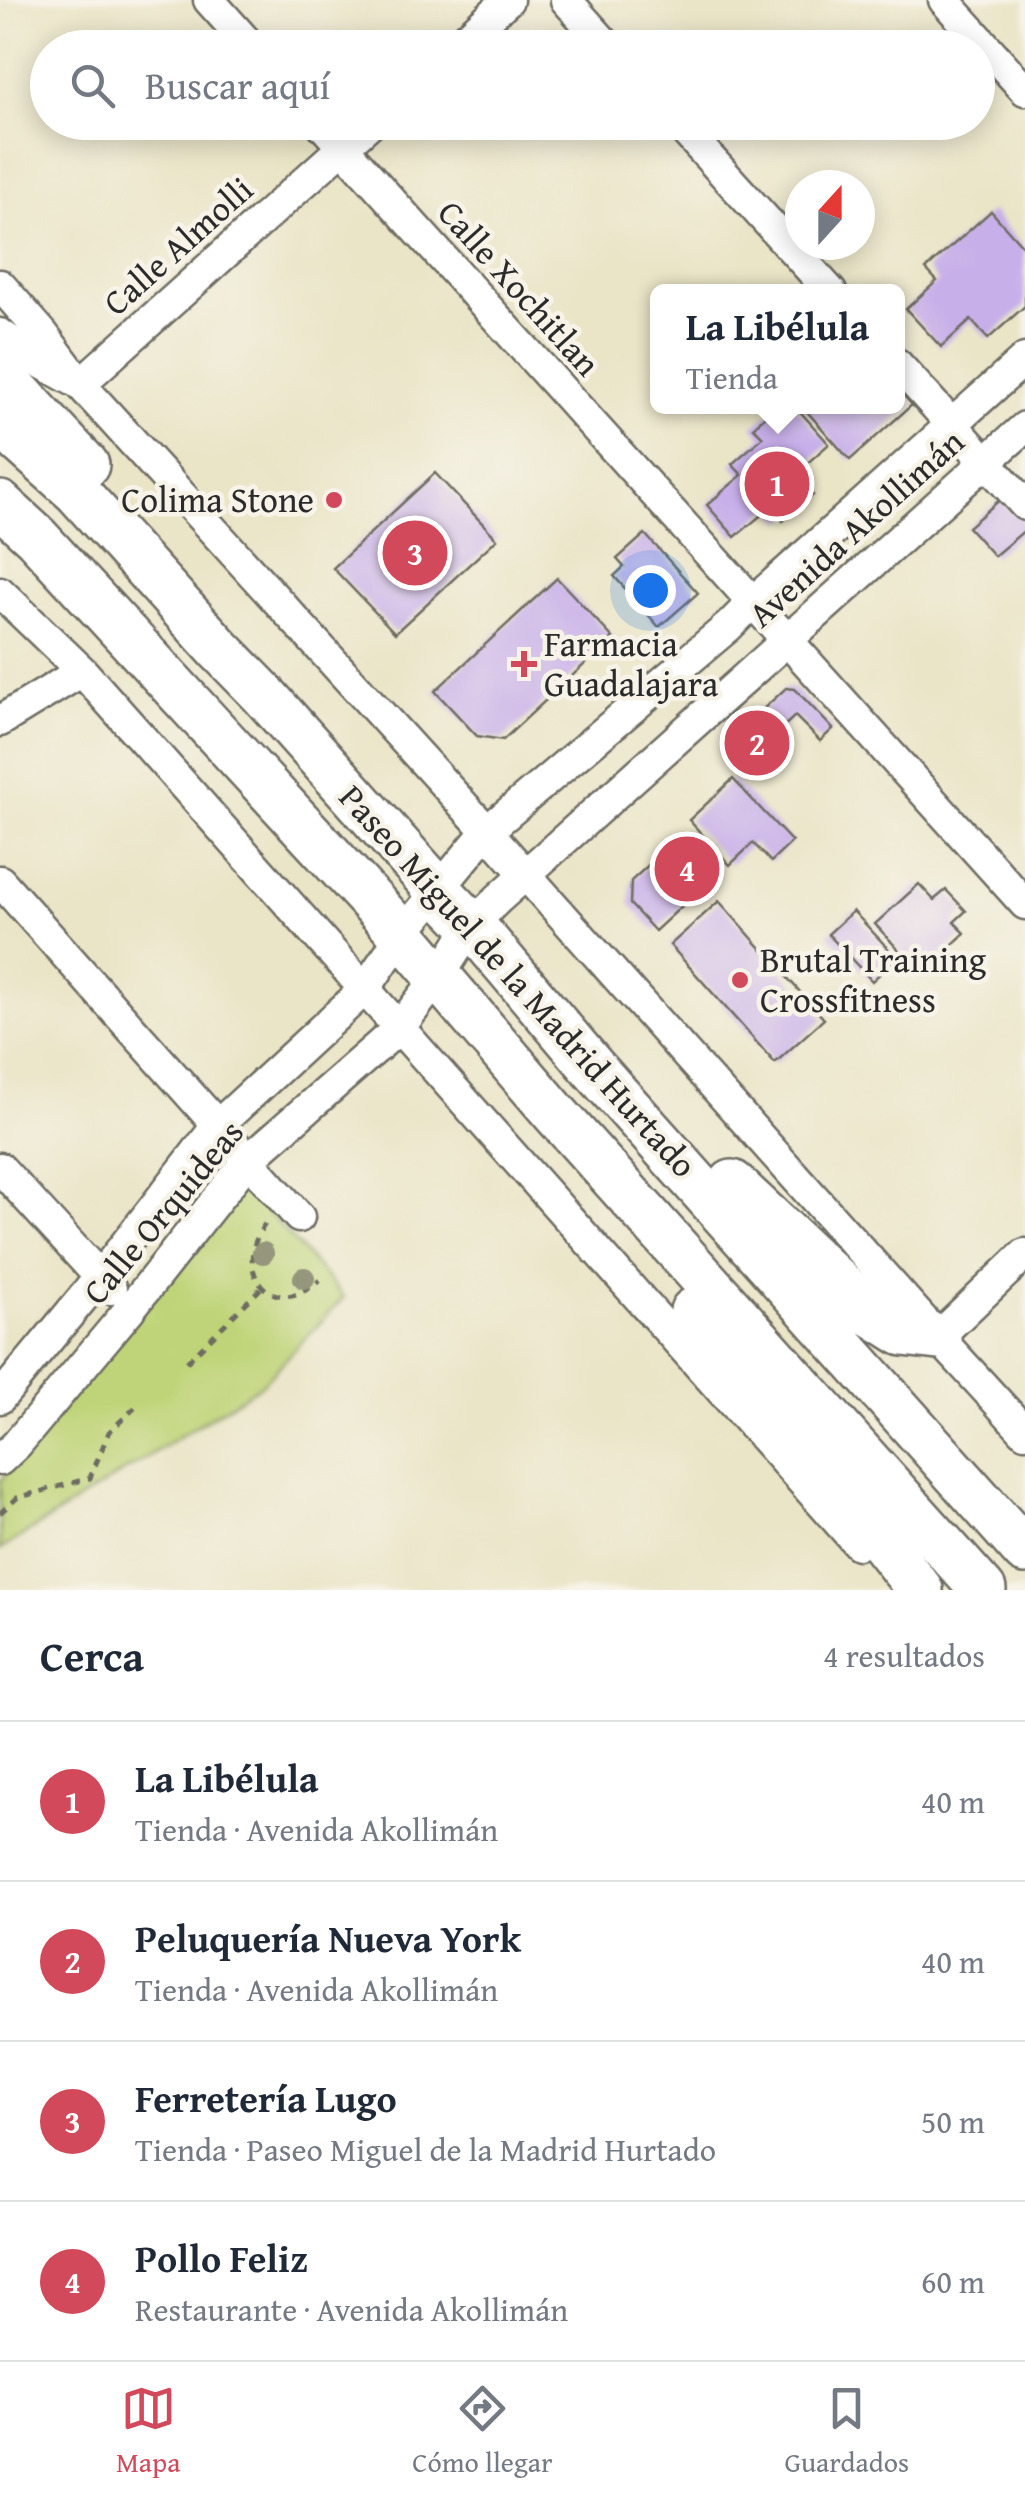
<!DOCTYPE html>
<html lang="es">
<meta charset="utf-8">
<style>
:root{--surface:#fff;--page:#f2f2f3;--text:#1f2937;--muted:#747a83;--line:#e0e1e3;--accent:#d1495b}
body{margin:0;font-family:"Gentium Book Plus",serif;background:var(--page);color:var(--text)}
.compass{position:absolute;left:785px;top:170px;width:90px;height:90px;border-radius:50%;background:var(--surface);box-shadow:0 5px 25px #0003;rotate:21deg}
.you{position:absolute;left:650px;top:590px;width:35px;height:35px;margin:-25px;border:8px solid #fff;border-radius:50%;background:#1a73e8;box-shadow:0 0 0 15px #1a73e833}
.badge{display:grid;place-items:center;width:65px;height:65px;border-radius:50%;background:var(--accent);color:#fff;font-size:32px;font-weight:700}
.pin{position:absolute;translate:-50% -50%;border:5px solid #fff;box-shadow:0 2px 10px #0006}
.popup{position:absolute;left:650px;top:284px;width:255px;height:130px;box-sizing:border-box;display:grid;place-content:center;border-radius:15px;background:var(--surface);filter:drop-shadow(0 2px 8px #0005);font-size:32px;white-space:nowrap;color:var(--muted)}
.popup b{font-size:38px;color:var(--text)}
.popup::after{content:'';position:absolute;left:50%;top:100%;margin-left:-20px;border:20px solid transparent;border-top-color:var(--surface)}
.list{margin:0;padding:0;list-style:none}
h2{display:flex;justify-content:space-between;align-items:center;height:130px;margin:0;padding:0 40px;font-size:42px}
h2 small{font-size:32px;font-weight:400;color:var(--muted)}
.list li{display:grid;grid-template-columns:65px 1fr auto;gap:30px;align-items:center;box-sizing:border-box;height:160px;padding:0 40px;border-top:2px solid var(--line)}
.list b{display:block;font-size:38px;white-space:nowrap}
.list p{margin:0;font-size:32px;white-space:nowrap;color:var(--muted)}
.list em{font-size:32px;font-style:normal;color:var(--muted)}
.icon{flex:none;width:55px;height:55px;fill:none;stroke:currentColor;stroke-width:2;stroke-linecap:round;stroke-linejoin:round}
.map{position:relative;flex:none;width:1025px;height:1590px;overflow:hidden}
.search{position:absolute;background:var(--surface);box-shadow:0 5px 25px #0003;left:30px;right:30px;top:30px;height:110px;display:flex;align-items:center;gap:25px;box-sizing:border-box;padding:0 35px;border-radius:55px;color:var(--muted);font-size:38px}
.sheet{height:770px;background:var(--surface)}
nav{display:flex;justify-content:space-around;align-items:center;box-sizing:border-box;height:140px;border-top:2px solid var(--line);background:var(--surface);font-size:28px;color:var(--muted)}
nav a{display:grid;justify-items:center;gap:5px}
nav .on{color:var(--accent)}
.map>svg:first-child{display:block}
.green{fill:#bfd478;stroke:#758052;stroke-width:2.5}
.building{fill:#c7afe9}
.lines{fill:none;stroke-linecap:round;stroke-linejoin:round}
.minor-casing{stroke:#6e6c62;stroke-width:35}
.highway-casing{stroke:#6e6c62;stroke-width:50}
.path{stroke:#6e6c62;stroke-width:5;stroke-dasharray:8 8;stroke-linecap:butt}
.minor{stroke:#fff;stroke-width:30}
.highway{stroke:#fff;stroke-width:45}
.tree{fill:#95967c}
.poi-dot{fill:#d1495b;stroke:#f7f3e8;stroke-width:4}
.labels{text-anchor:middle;stroke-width:9;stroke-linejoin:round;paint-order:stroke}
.street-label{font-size:35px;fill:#2b2b2b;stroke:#f7f3e8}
.poi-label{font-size:35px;fill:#2b2b2b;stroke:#f7f3e8;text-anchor:start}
</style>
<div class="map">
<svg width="1025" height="1590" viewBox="0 0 1025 1590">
<rect width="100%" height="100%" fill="#f7f3e8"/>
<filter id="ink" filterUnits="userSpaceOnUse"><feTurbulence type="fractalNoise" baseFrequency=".01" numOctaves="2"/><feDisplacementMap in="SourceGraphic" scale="20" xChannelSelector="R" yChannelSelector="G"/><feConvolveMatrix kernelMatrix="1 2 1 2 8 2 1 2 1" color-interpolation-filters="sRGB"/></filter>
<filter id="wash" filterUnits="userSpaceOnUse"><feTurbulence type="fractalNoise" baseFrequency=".0048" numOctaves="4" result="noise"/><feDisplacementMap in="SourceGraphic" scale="40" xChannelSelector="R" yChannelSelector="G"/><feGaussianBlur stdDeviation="2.25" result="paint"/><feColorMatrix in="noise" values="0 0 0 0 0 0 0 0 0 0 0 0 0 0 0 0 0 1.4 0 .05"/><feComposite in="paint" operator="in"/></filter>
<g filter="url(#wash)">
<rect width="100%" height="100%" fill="#eae5c7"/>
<!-- green -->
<path class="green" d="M243,1185L344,1297L261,1385L0,1550V1481L24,1456Z"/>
<g id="blocks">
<!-- building -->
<path class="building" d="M991,211L1025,249V306L988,339L971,320L941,347L906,309L937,281L926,269Z
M897,386L913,404L850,460L802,406H897Z
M777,406H795L829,444L795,474L813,495L783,521L771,507L735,537L707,505L742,475L732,464L763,437L753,427Z
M435,473L497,539L395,633L333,568Z
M1002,498L1025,523V530L994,556L968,527Z
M645,534L698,593L659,627L614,576L624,567L617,559Z
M557,578L613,638L503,740L477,736L435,691Z
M786,688L795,689L833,729L820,741L795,716L781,729L762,710Z
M733,779L792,842L771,862L753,843L730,865L689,820Z
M687,835L720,871L655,931L630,904L631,881L654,860L662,869L686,848L680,841Z
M919,884L934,900L946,890L966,911L954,922L965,933L921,974L875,924Z
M719,901L824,1019L775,1063L670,945Z
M853,911L897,958L872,981L828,934Z"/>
</g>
</g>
<g filter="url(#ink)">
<use href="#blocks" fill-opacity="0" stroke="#6e6c62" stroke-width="2.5"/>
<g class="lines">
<defs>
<path id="minor" d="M209,0L252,48
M566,0L609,48
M944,0L1025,90
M455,48L508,0
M320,122L1025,904
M677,122L831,292
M0,285L43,334L80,384L371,122
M0,334L38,361L80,384L487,831L938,1337L1025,1432
M897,364L1025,505
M0,592L82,671L858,1544
M0,721L82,671
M0,881L299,1217
M0,1168L111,1289
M938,1337L1025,1254
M0,1398L100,1277L217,1126L365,989L402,934L487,831L729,626L753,602L1025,359
M0,1460L17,1444L130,1309L248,1160L399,1028L439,976L472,925L498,899L1025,427"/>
<path id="highway" d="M0,373L86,465
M0,423L76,491L219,649L263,694L437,889L472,925L593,1068L1025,1551
M0,504L36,537L402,934L554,1112L983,1590
M732,1183L871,1313L903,1333L938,1337
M693,1311L824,1468L920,1590"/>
</defs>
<!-- minor casing -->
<use href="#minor" class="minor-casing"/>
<!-- highway casing -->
<use href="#highway" class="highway-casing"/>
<!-- path -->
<path class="path" d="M265,1224C230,1272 273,1322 320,1280
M187,1362L262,1287
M0,1513L17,1498L90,1478L109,1432L139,1404"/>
<!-- minor -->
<use href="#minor" class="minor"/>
<!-- highway -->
<use href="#highway" class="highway"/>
</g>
<!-- trees -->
<g class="tree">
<circle cx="263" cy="1253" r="11"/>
<circle cx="304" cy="1278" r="11"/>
</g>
</g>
<!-- markers -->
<g class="poi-dot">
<circle cx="334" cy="500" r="10"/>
<path d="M519 649h10v10h10v10h-10v10h-10v-10h-10v-10h10z"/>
<circle cx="740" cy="980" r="10"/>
</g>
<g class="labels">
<!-- street labels -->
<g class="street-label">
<text transform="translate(178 246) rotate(-42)" y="12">Calle Almolli</text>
<text transform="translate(519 288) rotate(48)" y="12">Calle Xochitlan</text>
<text transform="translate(856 528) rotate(-42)" y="12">Avenida Akollimán</text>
<text transform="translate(518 981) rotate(48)" y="12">Paseo Miguel de la Madrid Hurtado</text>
<text transform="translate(163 1212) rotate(-50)" y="12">Calle Orquideas</text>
</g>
<!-- poi labels -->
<g class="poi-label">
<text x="314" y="512" text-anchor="end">Colima Stone</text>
<text x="544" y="656">Farmacia<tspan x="544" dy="40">Guadalajara</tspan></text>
<text x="760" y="972">Brutal Training<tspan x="760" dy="40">Crossfitness</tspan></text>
</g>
</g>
</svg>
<svg class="compass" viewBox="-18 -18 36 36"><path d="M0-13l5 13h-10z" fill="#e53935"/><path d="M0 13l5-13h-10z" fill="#747a83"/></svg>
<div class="you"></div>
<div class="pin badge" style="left:777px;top:484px">1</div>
<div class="popup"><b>La Libélula</b>Tienda</div>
<div class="pin badge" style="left:757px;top:743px">2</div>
<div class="pin badge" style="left:415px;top:553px">3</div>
<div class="pin badge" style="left:687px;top:869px">4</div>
<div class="search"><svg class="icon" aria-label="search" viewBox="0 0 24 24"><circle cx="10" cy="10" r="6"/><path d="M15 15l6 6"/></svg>Buscar aquí</div>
</div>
<section class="sheet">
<h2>Cerca<small>4 resultados</small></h2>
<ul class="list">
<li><span class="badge">1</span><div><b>La Libélula</b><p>Tienda · Avenida Akollimán</p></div><em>40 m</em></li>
<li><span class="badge">2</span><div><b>Peluquería Nueva York</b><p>Tienda · Avenida Akollimán</p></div><em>40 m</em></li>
<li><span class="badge">3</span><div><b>Ferretería Lugo</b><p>Tienda · Paseo Miguel de la Madrid Hurtado</p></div><em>50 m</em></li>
<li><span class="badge">4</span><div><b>Pollo Feliz</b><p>Restaurante · Avenida Akollimán</p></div><em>60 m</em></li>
</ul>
</section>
<nav>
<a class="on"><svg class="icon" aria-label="map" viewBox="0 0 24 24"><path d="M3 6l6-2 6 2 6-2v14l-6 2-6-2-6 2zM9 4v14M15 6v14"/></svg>Mapa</a>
<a><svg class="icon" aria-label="directions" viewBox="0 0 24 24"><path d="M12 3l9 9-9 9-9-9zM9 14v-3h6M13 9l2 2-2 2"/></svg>Cómo llegar</a>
<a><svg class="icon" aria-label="saved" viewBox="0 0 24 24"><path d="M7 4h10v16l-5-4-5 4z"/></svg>Guardados</a>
</nav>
